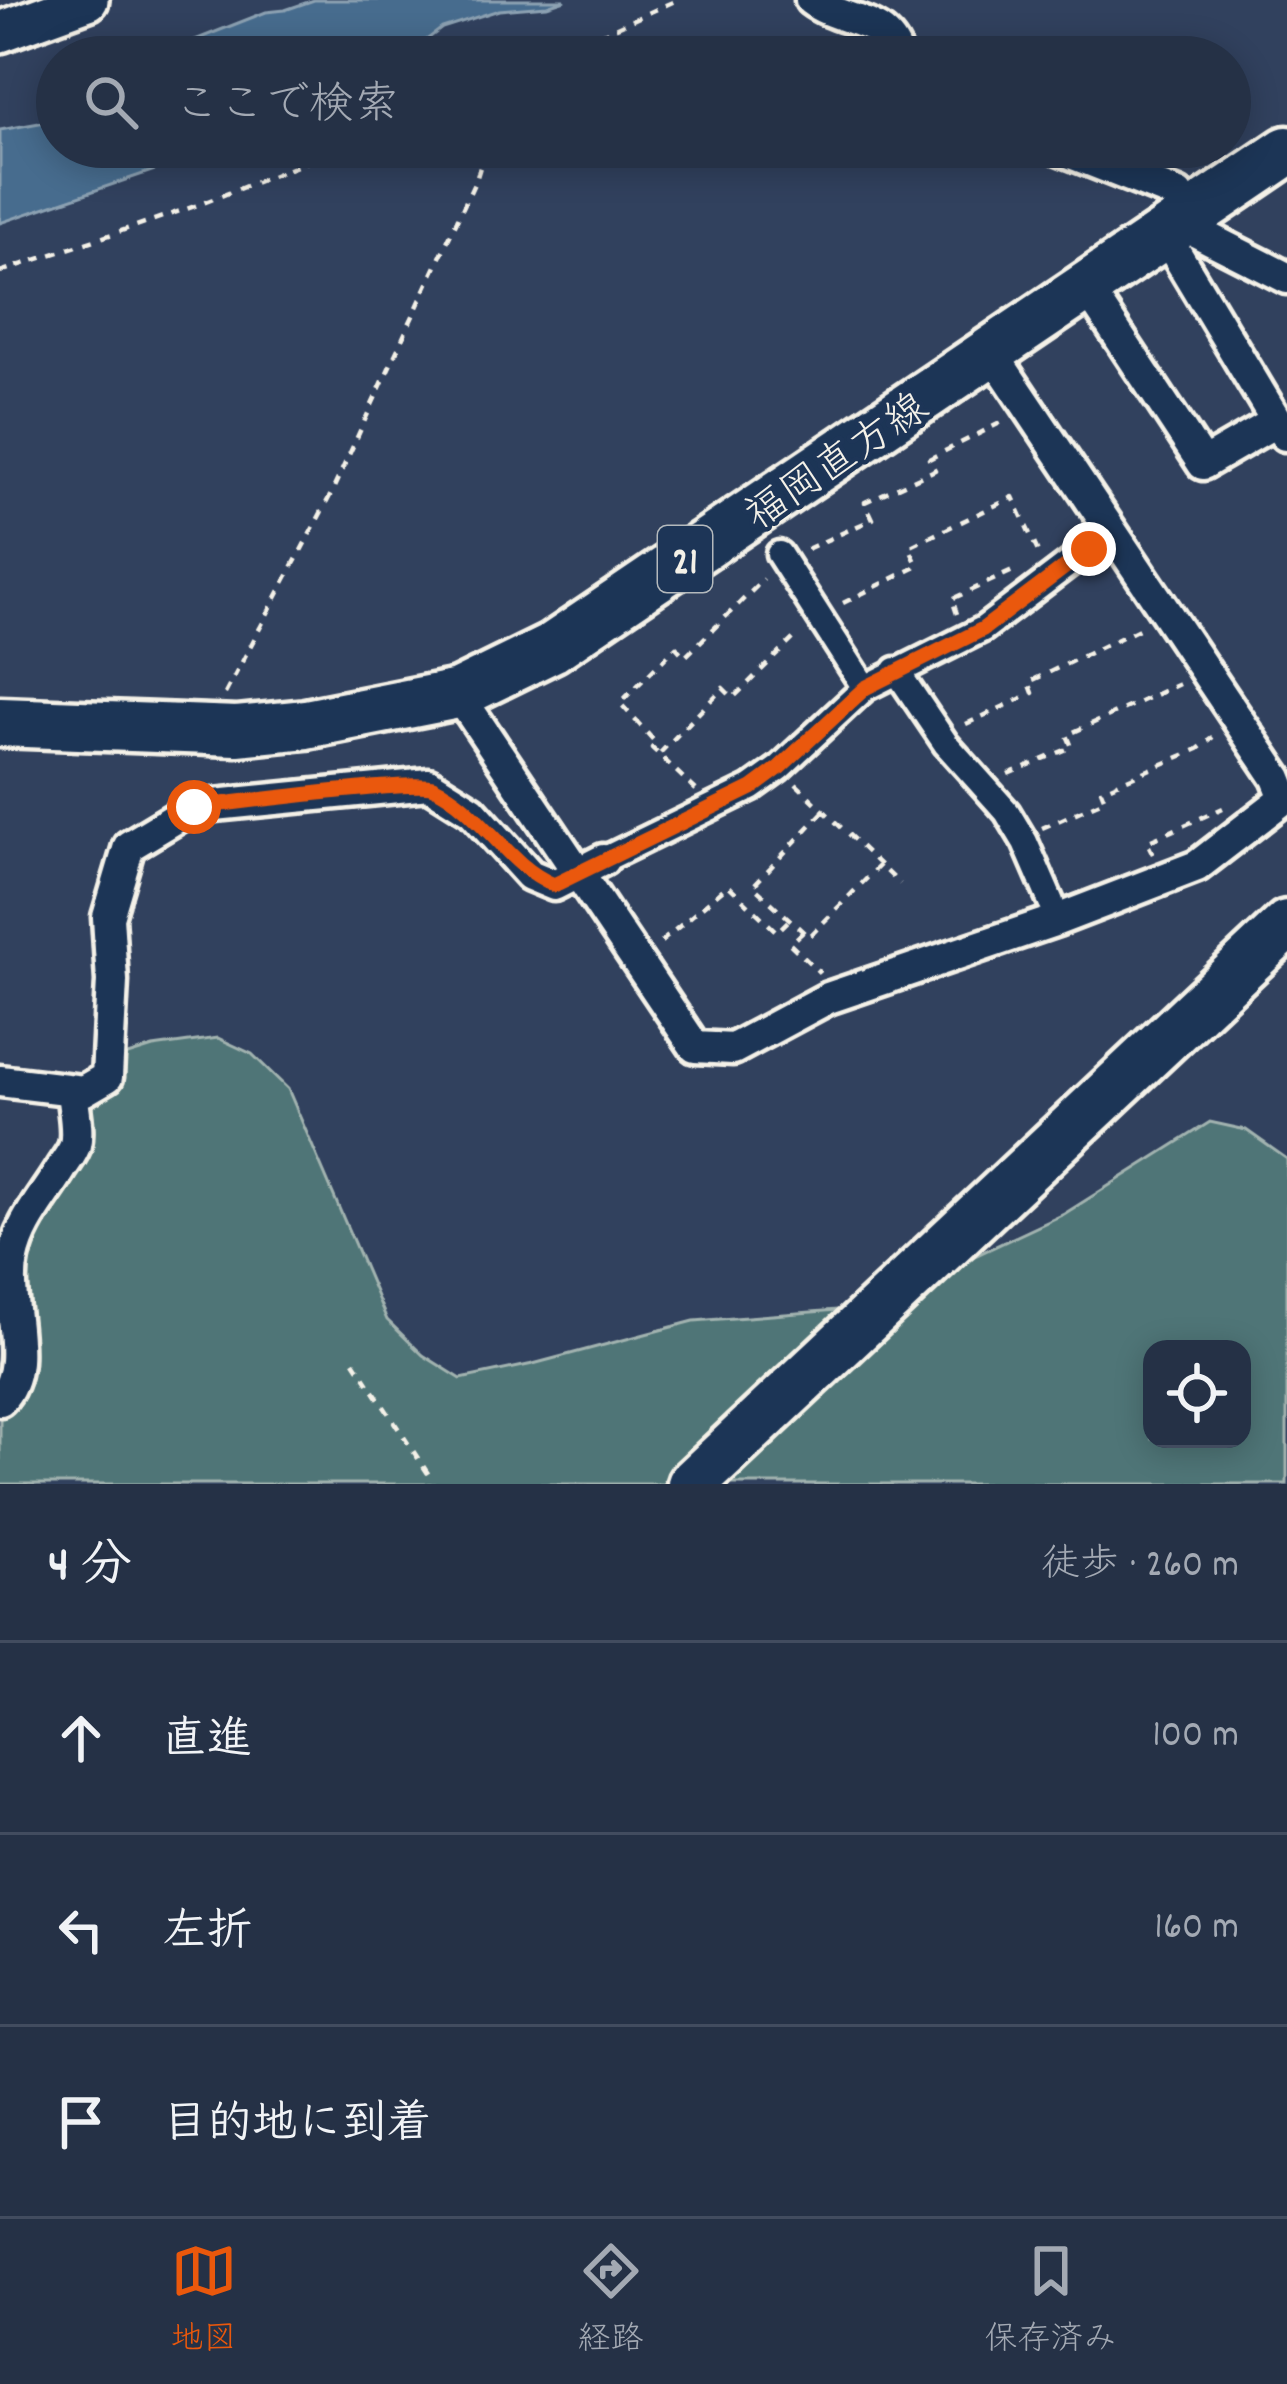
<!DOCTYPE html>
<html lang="ja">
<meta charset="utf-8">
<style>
:root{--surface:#253146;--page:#2d394d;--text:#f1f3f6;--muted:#a3a9b3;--line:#424c5f;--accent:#ea580c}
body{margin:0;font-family:Dekko,"Klee One",sans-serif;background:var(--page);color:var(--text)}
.controls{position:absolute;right:36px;bottom:36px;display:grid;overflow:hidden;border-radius:24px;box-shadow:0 6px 30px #0003}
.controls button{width:108px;height:108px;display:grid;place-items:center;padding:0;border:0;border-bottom:3px solid var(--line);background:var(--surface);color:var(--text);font:60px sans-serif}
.stop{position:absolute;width:36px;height:36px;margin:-27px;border:9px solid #ea580c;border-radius:50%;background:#fff}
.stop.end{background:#ea580c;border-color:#fff;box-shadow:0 3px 12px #0008}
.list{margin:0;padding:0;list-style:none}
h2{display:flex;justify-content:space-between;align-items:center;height:156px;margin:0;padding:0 48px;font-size:51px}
h2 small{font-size:39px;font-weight:400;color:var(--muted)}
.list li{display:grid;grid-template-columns:78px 1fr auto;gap:36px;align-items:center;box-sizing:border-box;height:192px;padding:0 48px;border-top:3px solid var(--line)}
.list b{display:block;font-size:45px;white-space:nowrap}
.list em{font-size:39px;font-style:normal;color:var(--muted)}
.icon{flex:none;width:66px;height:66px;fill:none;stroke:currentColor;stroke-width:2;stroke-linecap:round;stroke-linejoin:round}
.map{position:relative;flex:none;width:1287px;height:1484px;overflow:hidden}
.search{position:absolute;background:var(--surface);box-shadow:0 6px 30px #0003;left:36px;right:36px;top:36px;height:132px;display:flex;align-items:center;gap:30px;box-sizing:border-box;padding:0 42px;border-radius:66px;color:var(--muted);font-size:45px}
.sheet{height:732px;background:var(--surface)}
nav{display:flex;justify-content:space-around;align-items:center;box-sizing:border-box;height:168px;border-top:3px solid var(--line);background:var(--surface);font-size:33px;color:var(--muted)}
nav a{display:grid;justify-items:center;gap:6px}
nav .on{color:var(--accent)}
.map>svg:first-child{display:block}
.green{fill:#507577;stroke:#a2b3b0;stroke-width:3;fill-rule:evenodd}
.water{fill:#476c8e;stroke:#8ca1b2;stroke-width:3}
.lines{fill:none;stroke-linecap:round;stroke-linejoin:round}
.pedestrian-casing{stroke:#f4f1e8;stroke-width:33}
.minor-casing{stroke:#f4f1e8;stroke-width:39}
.tertiary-casing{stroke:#f4f1e8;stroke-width:48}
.primary-casing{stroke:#f4f1e8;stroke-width:57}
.path{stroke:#f4f1e8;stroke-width:4.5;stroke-dasharray:9 9;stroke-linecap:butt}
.pedestrian{stroke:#1d3557;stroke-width:24}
.minor{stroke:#1d3557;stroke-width:30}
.tertiary{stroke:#1d3557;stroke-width:39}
.primary{stroke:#1d3557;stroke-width:48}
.route{stroke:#ea580c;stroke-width:15}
.labels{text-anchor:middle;stroke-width:9;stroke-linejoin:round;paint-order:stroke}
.shield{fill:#1d3557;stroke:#b4b9bc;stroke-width:3}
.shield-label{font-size:39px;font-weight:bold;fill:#f4f1e8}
.street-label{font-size:42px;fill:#f4f1e8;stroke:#1d3557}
</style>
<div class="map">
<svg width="1287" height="1484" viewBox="0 0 1287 1484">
<rect width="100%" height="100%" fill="#31415e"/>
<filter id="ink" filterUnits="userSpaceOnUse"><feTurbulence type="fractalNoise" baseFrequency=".00833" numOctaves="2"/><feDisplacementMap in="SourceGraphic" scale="24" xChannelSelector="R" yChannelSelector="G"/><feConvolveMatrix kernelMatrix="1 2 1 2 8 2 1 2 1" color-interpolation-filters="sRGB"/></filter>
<g filter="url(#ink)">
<!-- green -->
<path class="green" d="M218,1038L252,1054L288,1089L387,1320L423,1355L461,1379L533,1364L694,1321L864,1308L1064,1214L1210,1122L1246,1130L1287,1159V1484H0V1261L102,1063L153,1047ZM1152,1349H1242V1439H1152Z"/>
<!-- water -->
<path class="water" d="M314,0H565L547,6L499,10L442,28L404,57H152L266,12L285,10Z
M57,116V147H222L0,223V130L45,122Z"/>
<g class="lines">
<defs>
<path id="pedestrian" d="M779,554L865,688
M896,670L946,744L1007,812L1025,842L1051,902
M603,860L751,788L779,768L865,688L983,629L1112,531"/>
<path id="minor" d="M811,0C841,23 886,16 898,57
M1056,147L1178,195L1189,219
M1181,224L1287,278
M1165,235L1285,435
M1087,288L1203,464L1277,421
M458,694L695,1047L733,1049L828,998L1057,920L1197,866L1285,798L1277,778L992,353
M0,1081L83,1091L107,1077L112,981L108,917L129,846L194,807L429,784L472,811L530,875L554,885L603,860
M0,1400C34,1365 3,1303 13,1258C20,1223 43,1199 61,1169C65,1162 73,1153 75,1145C79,1129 73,1106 72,1090"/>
<path id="tertiary" d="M0,32L88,0"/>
<path id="primary" d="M0,722L237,731L306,724L458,694L552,648L1287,151
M692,1484L1287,925"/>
</defs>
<!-- pedestrian casing -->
<use href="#pedestrian" class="pedestrian-casing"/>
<!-- minor casing -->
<use href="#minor" class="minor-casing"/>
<!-- tertiary casing -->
<use href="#tertiary" class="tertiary-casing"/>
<!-- primary casing -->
<use href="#primary" class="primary-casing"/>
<!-- path -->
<path class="path" d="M550,57L677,0
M0,272L198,205L345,147
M807,549L873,519L865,502L935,470L929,459L1004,421
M843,603L918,566L909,547L1013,497L1039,554
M957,614L952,599L1019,568
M225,694L330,496L477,177L486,147
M966,724L1033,693L1029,682L1141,628
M660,753L723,688L733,698L799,633
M1008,774L1072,747L1067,735L1179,684
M796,784L900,884
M696,790L652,748L656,743L620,703L676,647L685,657L764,579
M823,812L753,886L809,937L880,865
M1042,828L1105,800L1101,790L1198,749L1213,737
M1153,854L1147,842L1223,808
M803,932L790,944L820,973
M661,942L728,885L777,932L789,920
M354,1361L429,1475V1484"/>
<!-- pedestrian -->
<use href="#pedestrian" class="pedestrian"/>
<!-- minor -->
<use href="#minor" class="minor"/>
<!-- tertiary -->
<use href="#tertiary" class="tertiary"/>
<!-- primary -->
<use href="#primary" class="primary"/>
</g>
</g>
<g class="lines" filter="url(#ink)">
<!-- route -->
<path class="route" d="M194,807C227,804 417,779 433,787C483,810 505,865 554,885L752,788L779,768L865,688L983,629L1089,549"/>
</g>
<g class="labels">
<!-- shield labels -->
<rect class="shield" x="658" y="526" width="54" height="66" rx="9"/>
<g class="shield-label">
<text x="685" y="573">21</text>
</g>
<!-- street labels -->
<g class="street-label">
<text transform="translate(835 459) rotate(-34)" y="15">福岡直方線</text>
</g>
</g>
</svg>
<div class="controls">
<button><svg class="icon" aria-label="locate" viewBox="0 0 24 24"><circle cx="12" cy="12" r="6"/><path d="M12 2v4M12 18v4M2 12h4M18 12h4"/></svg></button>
</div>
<div class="stop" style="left:194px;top:807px"></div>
<div class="stop end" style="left:1089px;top:549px"></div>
<div class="search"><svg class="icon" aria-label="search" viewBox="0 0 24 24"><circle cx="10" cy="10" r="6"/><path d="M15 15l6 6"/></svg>ここで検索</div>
</div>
<section class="sheet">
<h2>4 分<small>徒歩 · 260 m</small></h2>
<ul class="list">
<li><svg class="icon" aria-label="ahead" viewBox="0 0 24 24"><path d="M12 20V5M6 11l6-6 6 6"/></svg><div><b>直進</b></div><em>100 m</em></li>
<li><svg class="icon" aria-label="left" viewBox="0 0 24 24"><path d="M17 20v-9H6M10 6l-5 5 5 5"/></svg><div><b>左折</b></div><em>160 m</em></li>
<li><svg class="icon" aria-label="arrive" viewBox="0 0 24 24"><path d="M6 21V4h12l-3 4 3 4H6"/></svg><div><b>目的地に到着</b></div></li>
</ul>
</section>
<nav>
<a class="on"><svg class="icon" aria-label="map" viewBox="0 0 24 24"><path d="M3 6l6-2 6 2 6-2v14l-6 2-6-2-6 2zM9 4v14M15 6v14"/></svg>地図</a>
<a><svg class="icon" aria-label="directions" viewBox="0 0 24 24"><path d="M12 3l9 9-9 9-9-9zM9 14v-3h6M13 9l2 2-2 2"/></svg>経路</a>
<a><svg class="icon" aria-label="saved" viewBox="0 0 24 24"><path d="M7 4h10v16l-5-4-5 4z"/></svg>保存済み</a>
</nav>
